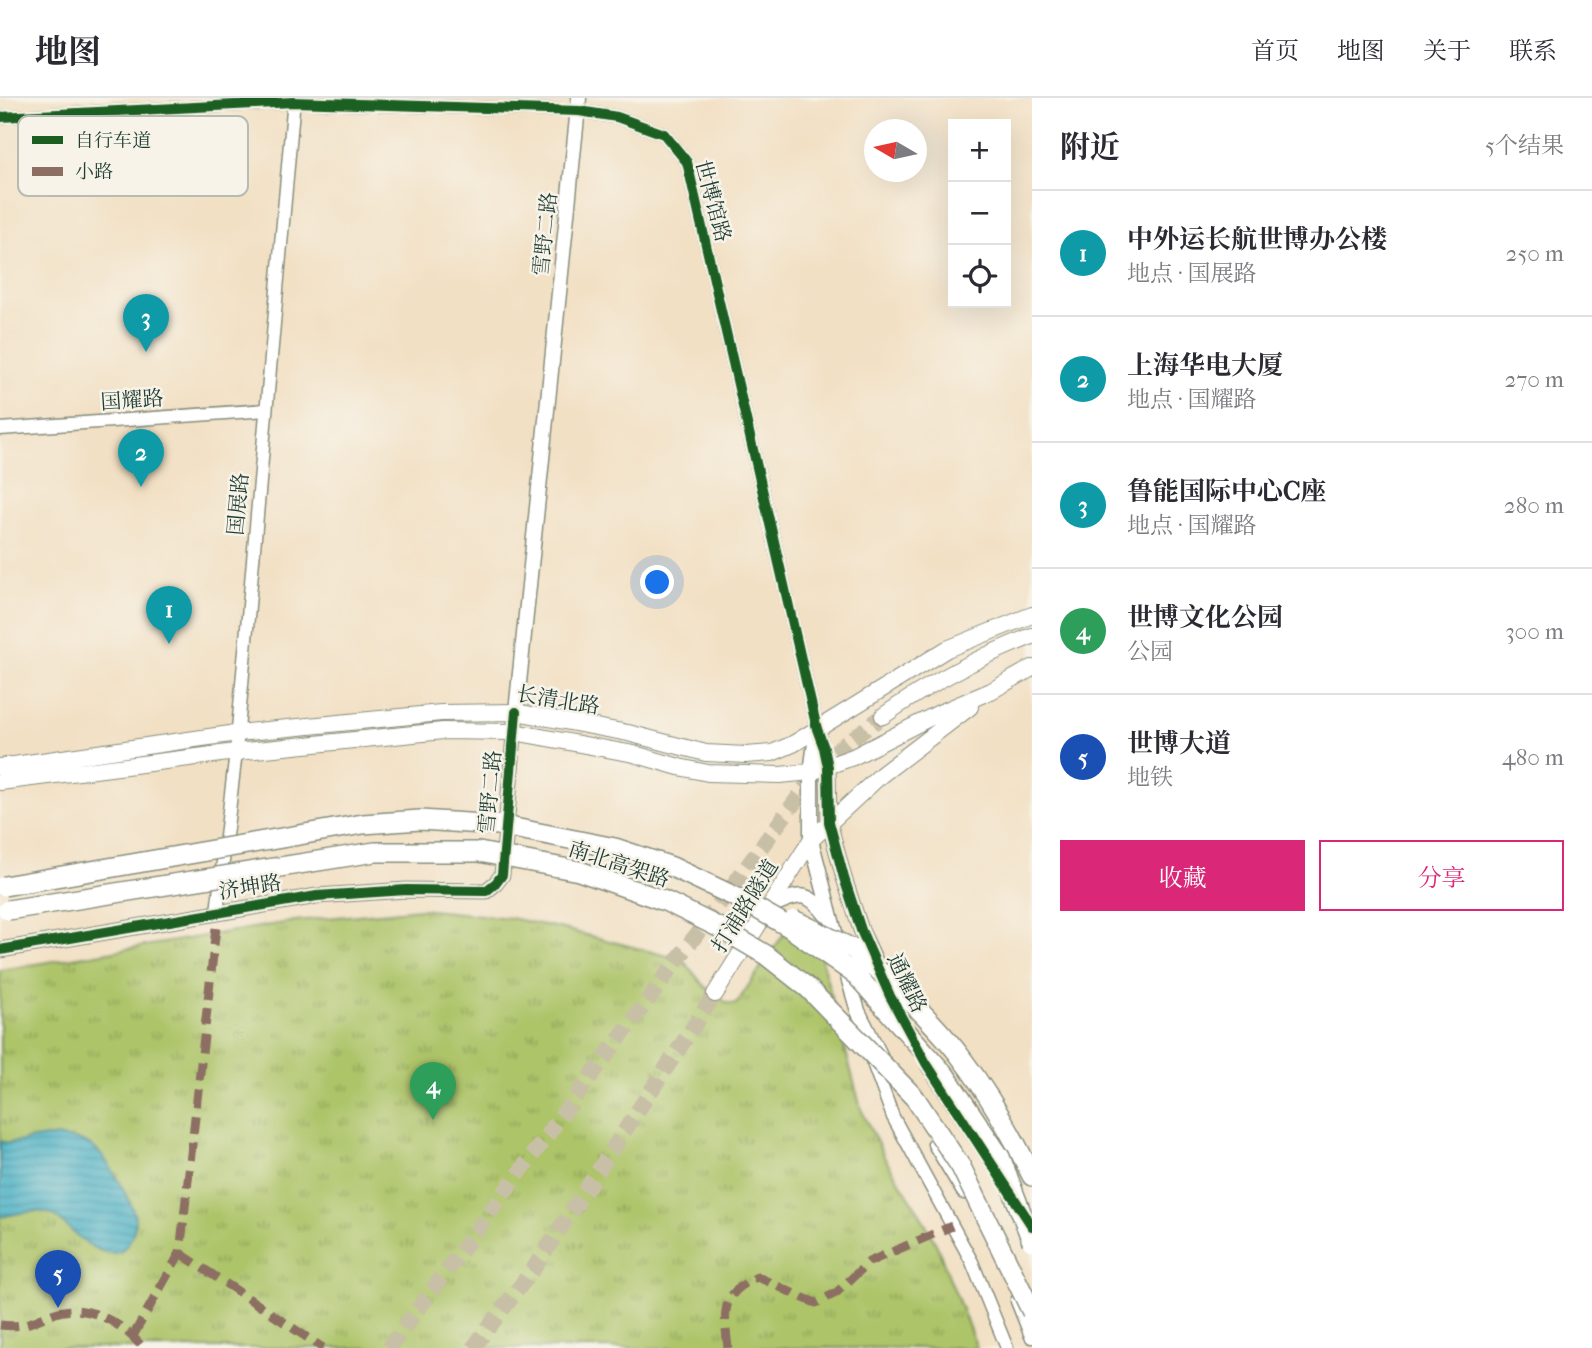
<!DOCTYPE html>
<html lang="zh">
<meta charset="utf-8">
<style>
:root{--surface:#fff;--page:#f7f7f7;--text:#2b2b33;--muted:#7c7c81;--line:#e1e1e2;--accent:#db2777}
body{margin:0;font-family:"IM FELL French Canon","Noto Serif SC",serif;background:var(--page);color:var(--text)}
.controls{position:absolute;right:21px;top:21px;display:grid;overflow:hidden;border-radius:0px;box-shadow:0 7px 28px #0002}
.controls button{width:63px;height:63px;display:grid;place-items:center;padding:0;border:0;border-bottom:2px solid var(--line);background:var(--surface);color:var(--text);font:35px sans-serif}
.compass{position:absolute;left:864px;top:21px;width:63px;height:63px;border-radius:50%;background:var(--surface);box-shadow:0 7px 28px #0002;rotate:279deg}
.you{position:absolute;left:658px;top:485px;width:24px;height:24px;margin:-18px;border:5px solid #fff;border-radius:50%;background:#1a73e8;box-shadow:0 0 0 10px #1a73e833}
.badge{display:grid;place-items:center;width:46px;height:46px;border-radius:50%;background:var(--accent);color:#fff;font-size:23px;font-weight:700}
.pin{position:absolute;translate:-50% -58px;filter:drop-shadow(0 2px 4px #0008)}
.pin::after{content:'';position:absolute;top:37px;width:24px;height:21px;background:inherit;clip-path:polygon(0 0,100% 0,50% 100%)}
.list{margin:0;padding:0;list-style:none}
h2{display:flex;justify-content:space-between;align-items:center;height:91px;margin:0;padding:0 28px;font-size:30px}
h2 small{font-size:23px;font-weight:400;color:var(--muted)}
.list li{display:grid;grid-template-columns:46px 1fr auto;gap:21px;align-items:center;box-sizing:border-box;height:126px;padding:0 28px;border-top:2px solid var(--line)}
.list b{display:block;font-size:26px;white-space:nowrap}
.list p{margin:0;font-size:23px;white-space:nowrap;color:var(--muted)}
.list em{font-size:23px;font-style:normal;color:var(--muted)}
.actions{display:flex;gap:14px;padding:21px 28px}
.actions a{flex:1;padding:16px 0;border:2px solid var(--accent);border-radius:0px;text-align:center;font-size:24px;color:var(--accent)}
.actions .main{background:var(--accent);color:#fff}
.icon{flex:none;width:38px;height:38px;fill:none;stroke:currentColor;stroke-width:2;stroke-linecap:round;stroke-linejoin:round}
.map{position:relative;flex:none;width:1032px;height:1250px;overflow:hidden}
header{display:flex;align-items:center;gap:42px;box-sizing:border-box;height:98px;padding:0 35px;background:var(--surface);border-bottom:2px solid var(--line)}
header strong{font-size:33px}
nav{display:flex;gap:38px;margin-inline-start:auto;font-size:24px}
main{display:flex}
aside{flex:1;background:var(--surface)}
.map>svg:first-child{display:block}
.park{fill:url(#park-tufts);stroke:#66804e;stroke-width:2}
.water{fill:url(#water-rules);stroke:#34777d;stroke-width:2}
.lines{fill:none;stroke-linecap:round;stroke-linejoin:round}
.secondary-tunnel{stroke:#c8bfa7;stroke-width:16;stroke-dasharray:16 8;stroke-linecap:butt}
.minor-casing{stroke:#888e7c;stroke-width:15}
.tertiary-casing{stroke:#888e7c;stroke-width:17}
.secondary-casing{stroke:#888e7c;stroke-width:18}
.trunk-casing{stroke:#888e7c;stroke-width:22}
.minor{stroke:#fff;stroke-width:12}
.tertiary{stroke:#fff;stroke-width:14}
.secondary{stroke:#fff;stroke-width:16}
.trunk{stroke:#fff;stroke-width:19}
.trunk-bridge-casing{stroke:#888e7c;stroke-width:22;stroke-linecap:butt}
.trunk-bridge{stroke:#fff;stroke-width:19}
.quiet{stroke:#8d6e63;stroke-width:9;stroke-dasharray:18 9;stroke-linecap:butt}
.cycleway-casing{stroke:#f7f3e8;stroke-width:15}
.cycleway{stroke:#1b5e20;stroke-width:10}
.labels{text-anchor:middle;stroke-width:5;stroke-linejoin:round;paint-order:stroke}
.street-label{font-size:21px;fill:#1f3d34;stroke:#f7f3e8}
.key{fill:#f7f3e8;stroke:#b6bcb2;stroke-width:2}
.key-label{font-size:19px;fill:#1f3d34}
</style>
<header>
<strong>地图</strong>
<nav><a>首页</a><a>地图</a><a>关于</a><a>联系</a></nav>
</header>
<main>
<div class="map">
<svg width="1032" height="1250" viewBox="0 0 1032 1250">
<defs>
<pattern id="park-tufts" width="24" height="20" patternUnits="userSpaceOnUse" patternTransform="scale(1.75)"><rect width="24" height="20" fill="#adc469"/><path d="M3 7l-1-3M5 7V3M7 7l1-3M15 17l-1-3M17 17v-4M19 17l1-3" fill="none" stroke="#8ca057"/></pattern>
<pattern id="water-rules" width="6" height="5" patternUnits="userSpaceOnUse" patternTransform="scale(1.75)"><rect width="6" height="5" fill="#48b1c6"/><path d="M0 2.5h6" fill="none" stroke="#3b91a2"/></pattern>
</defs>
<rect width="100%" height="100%" fill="#f7f3e8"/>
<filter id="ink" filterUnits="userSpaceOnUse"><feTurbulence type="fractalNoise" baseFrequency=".0143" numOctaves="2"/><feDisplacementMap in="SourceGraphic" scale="14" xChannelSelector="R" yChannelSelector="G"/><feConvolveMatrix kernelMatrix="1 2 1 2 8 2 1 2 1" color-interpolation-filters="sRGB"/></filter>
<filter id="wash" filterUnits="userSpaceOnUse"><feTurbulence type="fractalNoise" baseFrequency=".00686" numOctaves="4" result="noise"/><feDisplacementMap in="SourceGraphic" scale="28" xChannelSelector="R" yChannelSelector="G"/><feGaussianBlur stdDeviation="1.57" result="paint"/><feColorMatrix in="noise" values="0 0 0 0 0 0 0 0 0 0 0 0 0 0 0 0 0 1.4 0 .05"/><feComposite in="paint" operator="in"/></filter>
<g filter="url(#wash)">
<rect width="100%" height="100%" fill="#f2e0c4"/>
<!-- park -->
<path class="park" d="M421,811L510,820L559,830L683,862L704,888L727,905L736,906L796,818L800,816L808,817L812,825L861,1011L884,1059L919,1114L937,1148L977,1250H0V872L295,823Z"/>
<!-- water -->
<path class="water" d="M47,1039C63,1039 81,1040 94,1050C107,1059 133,1105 135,1120C136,1134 130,1145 120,1154C95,1161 72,1132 54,1117C37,1109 17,1116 0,1119V1043L8,1045Z"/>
</g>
<g filter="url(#ink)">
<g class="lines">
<!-- secondary-tunnel -->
<path class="secondary-tunnel" d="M389,1250L829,658L883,618
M473,1250L534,1170L715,896"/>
<defs>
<path id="minor" d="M0,19L293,4L579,13L617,19L664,36L687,64L817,631
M0,331L266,312
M217,814L236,654L294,0
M870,957L893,1019L972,1164L1007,1250"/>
<path id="tertiary" d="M817,631L811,674V742L838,846
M817,632L828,669L829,724L844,780L861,832L903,922
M771,808C799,796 806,791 826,817
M0,852L317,798L406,792L486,793L496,785L502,777L516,614L579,0
M844,866L858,913L880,957
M928,967L996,1070
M935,1046L964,1094
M1018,1203L1032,1238"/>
<path id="secondary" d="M883,618C930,585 978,559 1032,538
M0,669L237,635L441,615L516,614L628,635L706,655L746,657L772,655L793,646L947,551L1032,517
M0,684L236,654L443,633L514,634L634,656L679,669L708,675L780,677L811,674L853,659L939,615L991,593L1032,570
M715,896L811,742L881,677L970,609"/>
<path id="trunk" d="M890,882C914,907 940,931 960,958C988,995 1012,1036 1032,1078"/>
</defs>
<!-- minor casing -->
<use href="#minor" class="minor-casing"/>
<!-- tertiary casing -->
<use href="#tertiary" class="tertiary-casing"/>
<!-- secondary casing -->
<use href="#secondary" class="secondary-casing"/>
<!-- trunk casing -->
<use href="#trunk" class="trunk-casing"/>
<!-- minor -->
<use href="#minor" class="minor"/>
<!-- tertiary -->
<use href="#tertiary" class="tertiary"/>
<!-- secondary -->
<use href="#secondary" class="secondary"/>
<!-- trunk -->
<use href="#trunk" class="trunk"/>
<defs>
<path id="trunk-bridge" d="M4,788L363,726L420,722L499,727L615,750L672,769L742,802L789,829L856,877L945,977L1000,1059L1032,1143
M8,812L375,754H479L579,773L665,803L722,831L766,857L808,890L915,1000L961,1069L1032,1214
M794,822L853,851L890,882"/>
</defs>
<!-- trunk-bridge casing -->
<use href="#trunk-bridge" class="trunk-bridge-casing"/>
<!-- trunk-bridge -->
<use href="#trunk-bridge" class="trunk-bridge"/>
<!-- quiet -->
<path class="quiet" d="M180,1155L323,1250
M0,1227C25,1230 30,1224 52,1216C85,1203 122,1224 143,1250
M133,1238L180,1155L216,830
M728,1250C724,1214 720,1196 757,1179C778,1187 796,1198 816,1205L836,1195L869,1164L952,1128"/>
<defs>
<path id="cycleway" d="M0,19L293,4L579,13L617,19L664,36L687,64L817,631L824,650L828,669L829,724L844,780L861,832L890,898L926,965L1032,1128
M0,852L317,798L406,792L486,793L496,785L502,777L516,614"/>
</defs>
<!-- cycleway casing -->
<use href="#cycleway" class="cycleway-casing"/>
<!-- cycleway -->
<use href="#cycleway" class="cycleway"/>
</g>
</g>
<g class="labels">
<!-- street labels -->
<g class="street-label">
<text transform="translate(713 103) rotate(75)" y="7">世博馆路</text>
<text transform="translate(545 136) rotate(-84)" y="7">雪野二路</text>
<text transform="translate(132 302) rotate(-4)" y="7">国耀路</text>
<text transform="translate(238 406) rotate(-85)" y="7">国展路</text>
<text transform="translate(558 602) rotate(9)" y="7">长清北路</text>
<text transform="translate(490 694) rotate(-85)" y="7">雪野二路</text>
<text transform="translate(619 766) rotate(18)" y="7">南北高架路</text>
<text transform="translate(250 789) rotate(-9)" y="7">济坤路</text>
<text transform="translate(745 808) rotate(-58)" y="7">打浦路隧道</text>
<text transform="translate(907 885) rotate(64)" y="7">通耀路</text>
</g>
</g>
<!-- legend -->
<rect x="18" y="18" width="230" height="80" rx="10" class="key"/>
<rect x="32" y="38" width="31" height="8" fill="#1b5e20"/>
<rect x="32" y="69" width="31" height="9" fill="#8d6e63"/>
<g class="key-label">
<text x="75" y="49">自行车道</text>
<text x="75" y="80">小路</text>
</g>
</svg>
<div class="controls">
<button>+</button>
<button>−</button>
<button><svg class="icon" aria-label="locate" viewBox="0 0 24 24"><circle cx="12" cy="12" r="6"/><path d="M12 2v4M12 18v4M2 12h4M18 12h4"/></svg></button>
</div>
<svg class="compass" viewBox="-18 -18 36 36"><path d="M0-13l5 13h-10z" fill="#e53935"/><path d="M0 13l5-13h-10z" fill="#7c7c81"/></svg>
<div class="you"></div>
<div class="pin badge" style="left:169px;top:546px;background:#0f9aa8">1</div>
<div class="pin badge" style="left:141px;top:389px;background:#0f9aa8">2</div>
<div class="pin badge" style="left:146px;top:254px;background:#0f9aa8">3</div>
<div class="pin badge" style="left:433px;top:1022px;background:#2e9e5b">4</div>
<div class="pin badge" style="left:58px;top:1210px;background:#1a4fb4">5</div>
</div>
<aside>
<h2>附近<small>5个结果</small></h2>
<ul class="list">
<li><span class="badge" style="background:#0f9aa8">1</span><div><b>中外运长航世博办公楼</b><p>地点 · 国展路</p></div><em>250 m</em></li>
<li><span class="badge" style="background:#0f9aa8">2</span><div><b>上海华电大厦</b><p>地点 · 国耀路</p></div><em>270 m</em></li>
<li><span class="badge" style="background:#0f9aa8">3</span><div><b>鲁能国际中心C座</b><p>地点 · 国耀路</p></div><em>280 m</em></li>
<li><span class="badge" style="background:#2e9e5b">4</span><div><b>世博文化公园</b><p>公园</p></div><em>300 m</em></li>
<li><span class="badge" style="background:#1a4fb4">5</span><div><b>世博大道</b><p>地铁</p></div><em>480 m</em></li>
</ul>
<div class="actions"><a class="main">收藏</a><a>分享</a></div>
</aside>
</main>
